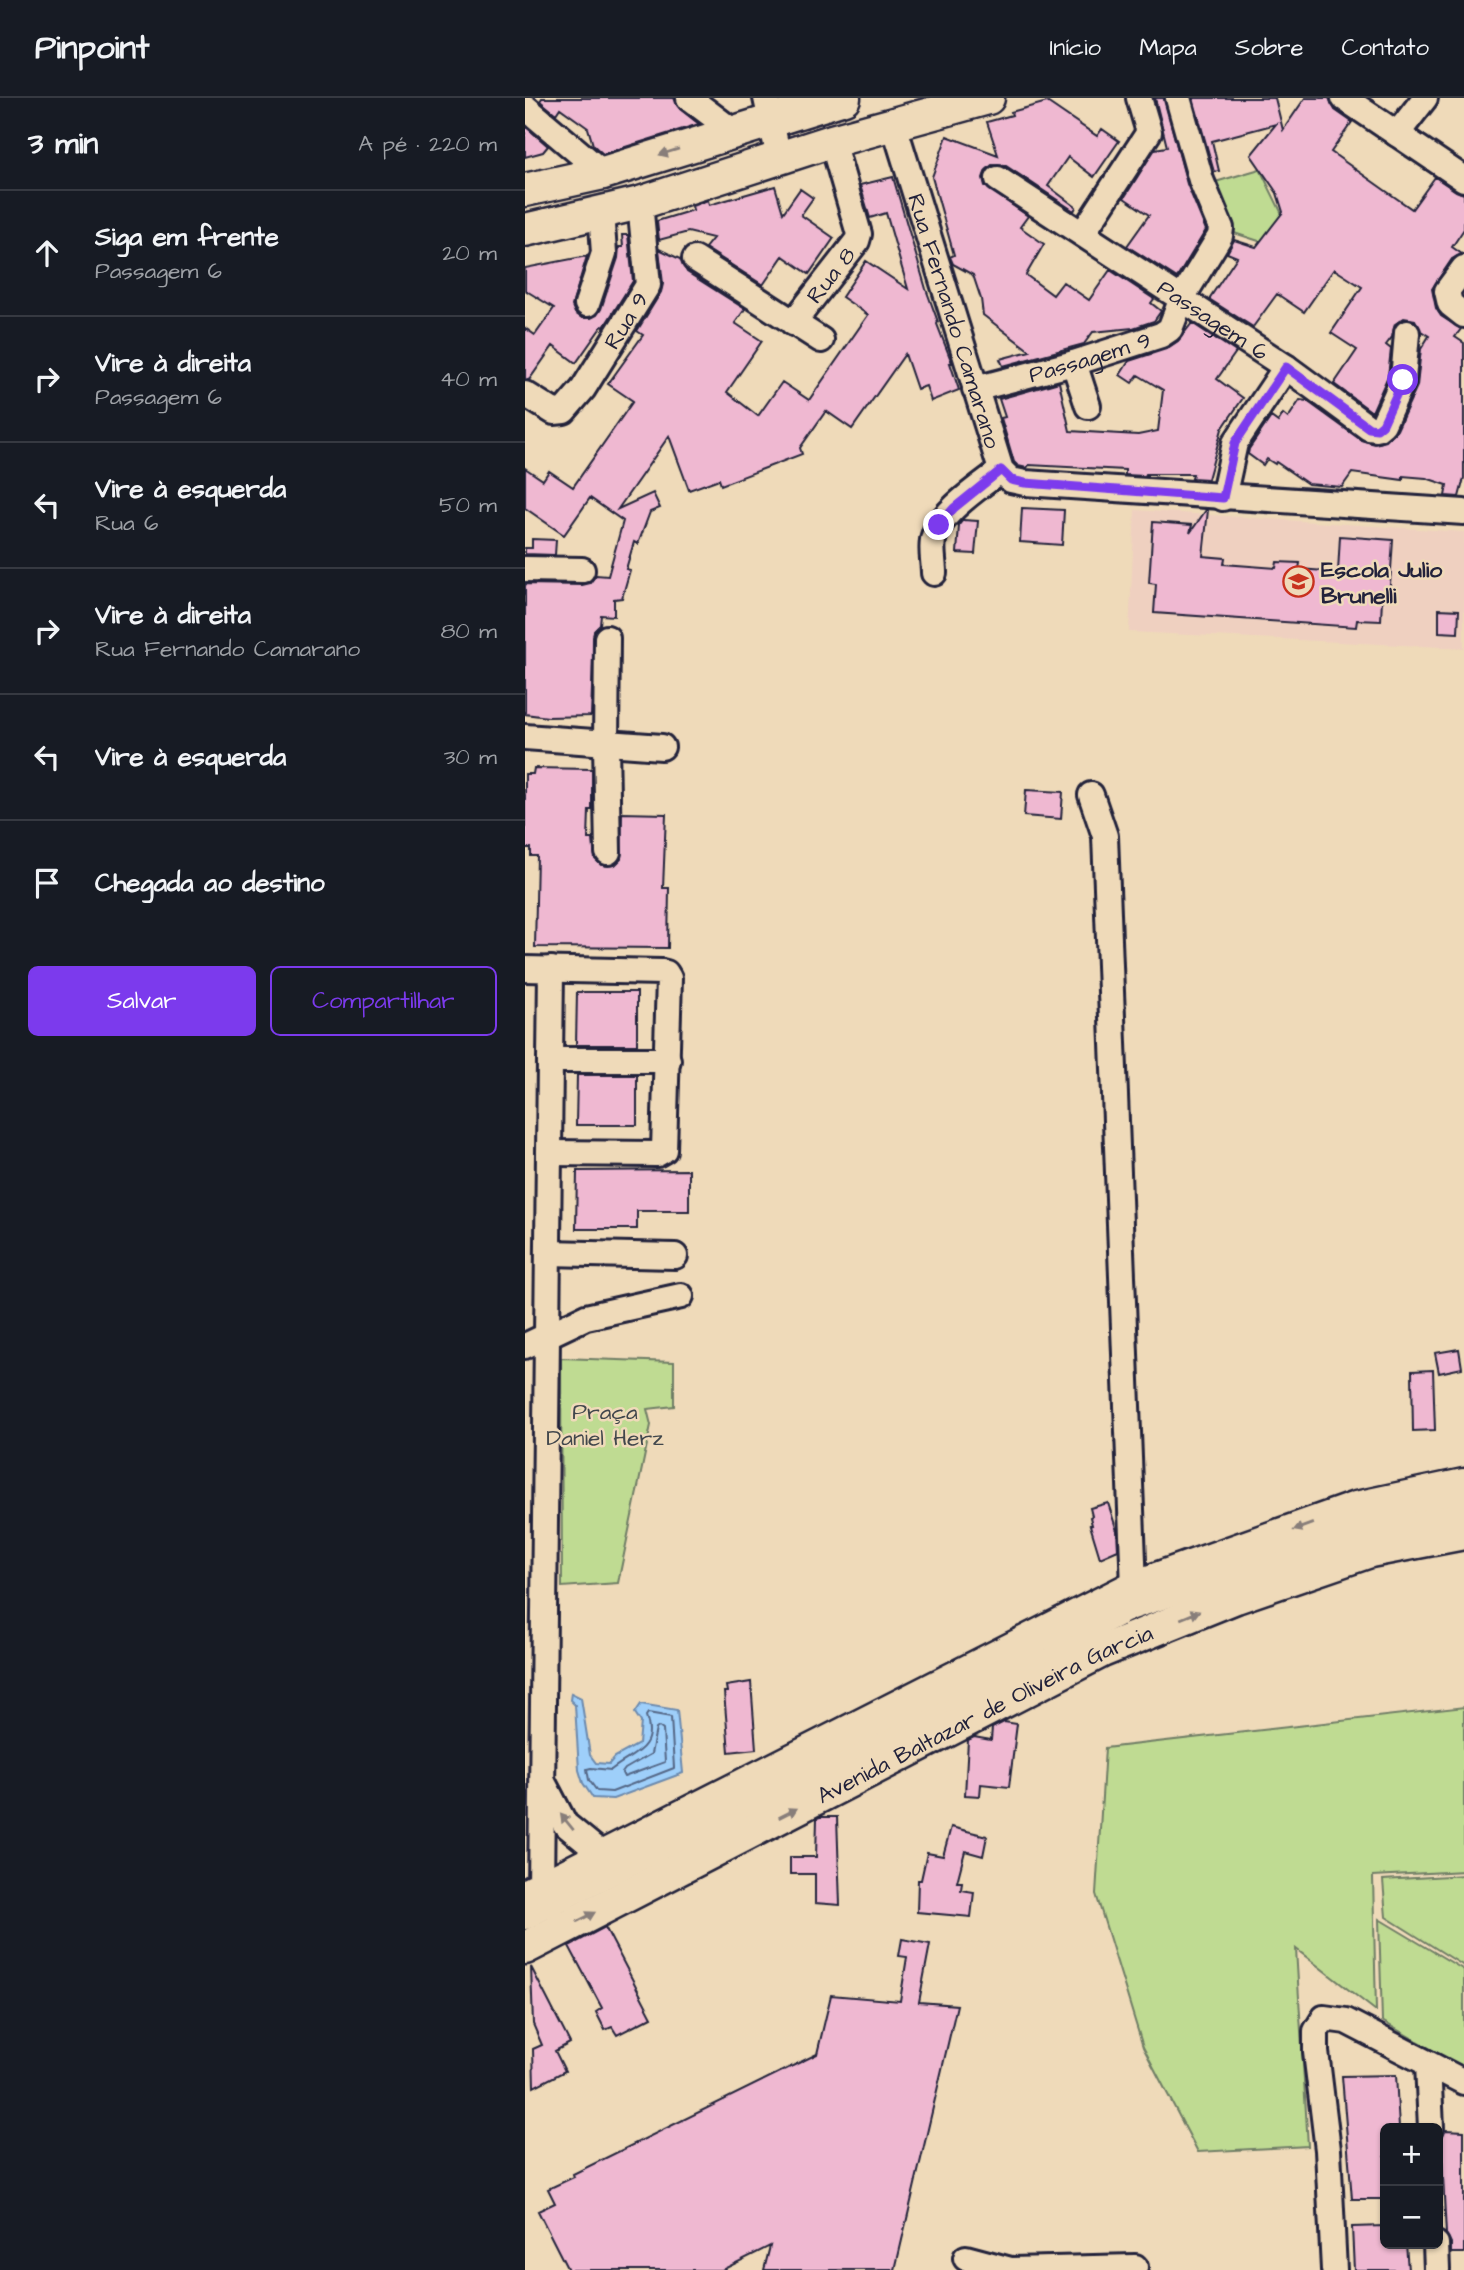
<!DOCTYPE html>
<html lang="pt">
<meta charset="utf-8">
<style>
:root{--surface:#171b24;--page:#242831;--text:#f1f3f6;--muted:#9ea1a6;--line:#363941;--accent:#7c3aed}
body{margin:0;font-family:"Architects Daughter",sans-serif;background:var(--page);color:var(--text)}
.controls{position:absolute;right:21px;bottom:21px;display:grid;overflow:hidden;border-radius:10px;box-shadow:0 2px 5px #0004}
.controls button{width:63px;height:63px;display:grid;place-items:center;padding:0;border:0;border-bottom:2px solid var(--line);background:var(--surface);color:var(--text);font:35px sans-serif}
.stop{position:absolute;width:21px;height:21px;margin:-16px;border:5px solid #7c3aed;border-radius:50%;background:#fff}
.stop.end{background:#7c3aed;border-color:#fff;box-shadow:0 2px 7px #0008}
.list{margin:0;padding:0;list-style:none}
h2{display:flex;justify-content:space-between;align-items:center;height:91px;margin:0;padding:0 28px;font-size:30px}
h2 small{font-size:23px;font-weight:400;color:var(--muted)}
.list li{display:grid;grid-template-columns:46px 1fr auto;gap:21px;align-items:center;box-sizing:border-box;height:126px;padding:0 28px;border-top:2px solid var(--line)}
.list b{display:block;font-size:26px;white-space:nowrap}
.list p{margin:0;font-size:23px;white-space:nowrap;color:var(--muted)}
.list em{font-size:23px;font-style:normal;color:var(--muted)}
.actions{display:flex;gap:14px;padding:21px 28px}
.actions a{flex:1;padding:16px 0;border:2px solid var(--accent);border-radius:10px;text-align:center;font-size:24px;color:var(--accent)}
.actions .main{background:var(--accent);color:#fff}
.icon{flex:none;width:38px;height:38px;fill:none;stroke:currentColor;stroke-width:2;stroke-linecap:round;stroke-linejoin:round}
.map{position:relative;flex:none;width:939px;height:2172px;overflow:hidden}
header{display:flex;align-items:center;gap:42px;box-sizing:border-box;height:98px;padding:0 35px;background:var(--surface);border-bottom:2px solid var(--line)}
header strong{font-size:33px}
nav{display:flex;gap:38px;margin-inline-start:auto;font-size:24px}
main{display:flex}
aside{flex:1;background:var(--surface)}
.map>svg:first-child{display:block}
.built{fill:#efd0c0}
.green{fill:#bfdb92;stroke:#707e66;stroke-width:2}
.water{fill:#9ecffa;stroke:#6c8aae;stroke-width:2}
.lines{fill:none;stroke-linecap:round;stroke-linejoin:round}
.shore{stroke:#546787;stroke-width:2}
.building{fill:#efb8d1;stroke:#22223b;stroke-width:2}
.minor-casing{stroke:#22223b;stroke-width:30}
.major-casing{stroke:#22223b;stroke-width:37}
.minor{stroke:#efdab9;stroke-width:24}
.major{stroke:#efdab9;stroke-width:32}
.oneway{fill:#887e7a}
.route{stroke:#7c3aed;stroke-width:9}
.labels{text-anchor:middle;stroke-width:5;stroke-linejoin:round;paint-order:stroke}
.street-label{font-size:23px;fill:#22223b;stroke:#efdab9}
.poi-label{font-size:23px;font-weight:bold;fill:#22223b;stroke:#efdab9;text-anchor:start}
.park-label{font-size:23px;fill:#41474c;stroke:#efdab9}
</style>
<header>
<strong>Pinpoint</strong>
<nav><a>Início</a><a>Mapa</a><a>Sobre</a><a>Contato</a></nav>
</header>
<main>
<aside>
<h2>3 min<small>A pé · 220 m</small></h2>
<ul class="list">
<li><svg class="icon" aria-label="ahead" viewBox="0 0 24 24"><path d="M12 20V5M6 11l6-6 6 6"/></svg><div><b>Siga em frente</b><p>Passagem 6</p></div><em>20 m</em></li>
<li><svg class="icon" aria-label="right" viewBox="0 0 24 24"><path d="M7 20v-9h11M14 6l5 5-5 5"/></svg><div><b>Vire à direita</b><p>Passagem 6</p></div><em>40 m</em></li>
<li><svg class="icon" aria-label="left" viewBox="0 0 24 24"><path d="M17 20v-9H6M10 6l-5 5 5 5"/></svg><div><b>Vire à esquerda</b><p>Rua 6</p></div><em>50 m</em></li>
<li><svg class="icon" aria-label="right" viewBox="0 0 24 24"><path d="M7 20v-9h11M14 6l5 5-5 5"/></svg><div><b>Vire à direita</b><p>Rua Fernando Camarano</p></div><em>80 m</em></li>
<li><svg class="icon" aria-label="left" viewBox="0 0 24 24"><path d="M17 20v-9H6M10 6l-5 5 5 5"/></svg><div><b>Vire à esquerda</b></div><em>30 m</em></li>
<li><svg class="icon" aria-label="arrive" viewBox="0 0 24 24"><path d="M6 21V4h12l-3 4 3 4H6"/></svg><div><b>Chegada ao destino</b></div></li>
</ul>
<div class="actions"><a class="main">Salvar</a><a>Compartilhar</a></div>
</aside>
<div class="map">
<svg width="939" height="2172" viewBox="0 0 939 2172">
<rect width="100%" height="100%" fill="#efdab9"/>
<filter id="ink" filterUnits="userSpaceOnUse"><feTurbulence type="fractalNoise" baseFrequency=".0143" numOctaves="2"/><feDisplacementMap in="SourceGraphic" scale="14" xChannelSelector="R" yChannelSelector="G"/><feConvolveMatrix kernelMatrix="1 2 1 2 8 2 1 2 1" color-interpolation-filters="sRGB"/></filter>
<g filter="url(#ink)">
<!-- built -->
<path class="built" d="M610,412L939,434V550L604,534Z"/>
<!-- green -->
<path class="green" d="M735,71L760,122L737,144L706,134L687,85Z
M36,1260L149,1264V1308L122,1311L126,1327L93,1485L37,1489Z
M939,1609V1773L848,1778L851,1913L771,1851L783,2048L673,2054L618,1949L571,1796L580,1650Z
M939,1777V1868L861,1819L858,1782Z
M854,1821L939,1872V1970L857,1923Z"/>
<!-- water -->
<path class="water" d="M46,1595L56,1600L65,1657L71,1665L84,1666L90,1659L114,1646L116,1624L110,1615L116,1606L152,1612L158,1675L88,1701L68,1700L58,1685L54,1672L50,1607L45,1602Z"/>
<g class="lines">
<!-- shore -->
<path class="shore" d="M123,1615L146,1619L149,1670L87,1694L72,1693L64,1682L62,1671L66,1670L86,1672C107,1655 133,1652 121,1618Z
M134,1629L138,1632L140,1664L99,1679L97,1675L100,1671L126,1656L131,1631Z"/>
</g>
<!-- building -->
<path class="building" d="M17,0H149L155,11L174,26L78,56L68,47L63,30L35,10L31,16L15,3Z
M630,0H639L662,86L681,132L652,180L602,148L624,117L599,100L630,51L642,49Z
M668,0H750L758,32L780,0H804L810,12L827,24L806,54L861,93L887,111L910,79L931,93L939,96V131L927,149L937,156L927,161L907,191L911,210L916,218L936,231L930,239L939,245V380L934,399L920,398L922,387L901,380L878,378V382L827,375L817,389L783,386L751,364L750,366L742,361L738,367L723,356L724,351L746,319L753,324L758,316L763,320L775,302L782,303L836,342L850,346L861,343L872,332L892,288L896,251L904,238L896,233L890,222L879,220L870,226L867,239L861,247L866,251L863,278L847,314L809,286L832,252L806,235L837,189L809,171L779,214L752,196L728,229L684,201L712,159L702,155L709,142L731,149L758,114L752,95L726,57L751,26L687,43L694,73L689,74Z
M522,4L572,38L577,31L594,43L569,79L543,59L523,88L551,109L549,113L481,68L467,67L461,72L458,80L460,88L503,118L495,129L519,146L501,177L528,197L538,184L564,202L585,172L629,201L626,205L636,213L629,223L608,230L568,234L559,246L478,268L475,261L505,253L458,217L456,201L448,177L428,166L425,159L429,157L407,79L422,38L473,57L462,24L487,17L486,14Z
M0,28L23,48L18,54L0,59Z
M368,79L401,191L413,224L412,226L427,265H425L434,292L406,303L401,288L392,291L380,256L327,331L301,313L275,350L277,356L196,387L194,381L164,392L144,338L93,411L128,395L135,410L125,414L113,446L109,444L101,471L105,472L97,500L89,501V518L76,517L75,527L69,533L66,618L23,619L0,616V486L57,487L65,485L71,477L83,478L98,423L65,400L39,437L0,410V370L18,382L24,373L48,389L108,303L83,286L118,237L112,233L136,194L138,186L134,151L155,161L162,174L220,211L210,225L237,243L202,294L233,318L257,284L284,302L343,217L317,199L341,163L383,191L361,115L345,120L335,87Z
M250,88L258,115L275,91L288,100L276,117L309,140L284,176L258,158L238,187L180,150L188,140L163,134L134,142L132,123L168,112L167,108L183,102L184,107Z
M97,137H103L108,183L79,229L77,228L51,265L28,248L4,282L0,281V230L10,237L29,210L0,192V170L62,158L47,208L50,215L57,220H66L72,217L76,211L93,160L94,149H98Z
M667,225L711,254L692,281L718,300L697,331L683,381L667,380L668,376H621L620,378L600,377V372L581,371L504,367L502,370L493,368L489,364L476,320L480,319L474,301L534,284L545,333L613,337L633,333L638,292L613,277L607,285L595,277L604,263L641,251L653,243Z
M497,410L539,412L537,447L495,444Z
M681,412H683L678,458L700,460L699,466L751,470L752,464L775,465L774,471L813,474L815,438L868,442L864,501L857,500L856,523L832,522L831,529L629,515L631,486L624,485L628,424L667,427L665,435Z
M438,422L453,423L450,456L432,455L434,427Z
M7,441L31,442L30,457L0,456V450H7Z
M914,511L934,512L933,535L914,534Z
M9,670L67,671V712H64L63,741H68L70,761L76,767H90L96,761L97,715L141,716L138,790H144L143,850L10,849L12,758H6V750H0V676H8Z
M501,692L538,694L536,721L499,718Z
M52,894H112V947H51Z
M52,977H112V1027H51Z
M164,1072V1113H112V1131H51L52,1073Z
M934,1251L937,1270L914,1275L910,1255Z
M908,1272L910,1332L888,1333L887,1273Z
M583,1405L592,1433L593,1452L575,1460L565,1427H567L565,1419L567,1418L565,1410Z
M226,1584L231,1651L204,1654L199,1594H202L201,1588Z
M479,1624L492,1626L484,1689L456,1686L455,1698L440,1697L443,1642L449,1639L466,1642L467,1630Z
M295,1719H312L315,1807L290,1805V1776H265V1759H291L292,1720Z
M426,1729L462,1738L458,1758L440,1753L432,1784H437L436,1792L449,1794L446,1819L392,1814L393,1782H396L402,1755L418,1758Z
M80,1829L127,1919L92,1937L87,1929L80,1932L71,1914L77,1910L44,1848Z
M377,1841L405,1846L394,1904L432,1907L370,2172H239L245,2148L197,2172H43L13,2113L30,2105L23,2091L49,2079L48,2076L292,1956L306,1897L375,1903L382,1859L374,1858Z
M6,1869L45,1945L30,1953L40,1973L9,1989L8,1951L17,1947L8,1926Z
M871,1977L874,2030H860V2101H827L817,1978Z
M920,2032L939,2033V2155H926V2145L921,2136L916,2041Z
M860,2128V2146H881L883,2172H829L827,2129Z"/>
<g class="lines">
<defs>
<g id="minor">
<path d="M164,0L209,34"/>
<path d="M241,0L254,60"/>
<path d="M819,0L939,81"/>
<path d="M0,9L78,75"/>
<path id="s1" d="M369,27L476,372L486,382L500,385L939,414"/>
<path d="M872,36L900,0"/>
<path id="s2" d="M473,81L761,269L844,330L852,331L858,326L878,282L882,235"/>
<path d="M558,135L624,34L614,0"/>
<path d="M170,161L296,242"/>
<path d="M939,170L922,193L925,206L939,217"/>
<path d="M62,206L79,155L76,114"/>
<path id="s3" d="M268,225L332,143L334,136L307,43"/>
<path d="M549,265L563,308"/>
<path id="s4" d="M450,291L549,265L636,237L645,231L657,200L695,138L696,130L676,82L653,0"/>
<path id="s5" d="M0,296L29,314L39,313L58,291L123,187L115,105"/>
<path d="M698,400L710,345L761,269"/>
<path d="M0,471L57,472"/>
<path d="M409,475C409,465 406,453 408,442C413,415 455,389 476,372"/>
<path d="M82,540L81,645L83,754"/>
<path d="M0,639L137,649"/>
<path d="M566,697L580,738L609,1489"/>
<path d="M0,871L137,874L141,875L144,880L139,1052L132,1056L24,1055"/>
<path d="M25,962H143"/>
<path d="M23,1155L150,1158"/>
<path d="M0,1248L61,1219L156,1198"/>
<path d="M18,1684L40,1726L79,1758"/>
<path d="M16,1790L26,871"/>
<path d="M0,1819L602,1511L838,1431L939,1410"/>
<path d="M903,1966L906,2030"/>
<path d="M911,2146L912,2172"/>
<path d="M441,2160L486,2172L610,2169"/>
<path d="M809,2172L803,2052L791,1954V1933L799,1920L821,1923L939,1984"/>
</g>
<g id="major">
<path d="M0,92L78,75L319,0"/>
<path d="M0,132L115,105L307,43L463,0"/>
<path d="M0,1798L609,1489L831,1410L939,1387"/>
<path id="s6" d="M0,1850L577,1553L711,1499L845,1453L939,1435"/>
</g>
</defs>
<!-- minor casing -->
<use href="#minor" class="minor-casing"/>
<!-- major casing -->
<use href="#major" class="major-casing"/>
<!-- minor -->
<use href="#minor" class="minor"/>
<!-- major -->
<use href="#major" class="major"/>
</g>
<!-- one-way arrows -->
<defs><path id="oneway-solid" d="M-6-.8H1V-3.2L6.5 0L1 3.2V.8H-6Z" transform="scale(1.75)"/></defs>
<g class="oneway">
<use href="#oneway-solid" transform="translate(144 54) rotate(163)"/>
<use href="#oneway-solid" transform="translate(778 1429) rotate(160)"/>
<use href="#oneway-solid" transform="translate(665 1517) rotate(-22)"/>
<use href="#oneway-solid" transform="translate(263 1715) rotate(-27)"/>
<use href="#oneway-solid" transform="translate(42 1724) rotate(-129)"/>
<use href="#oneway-solid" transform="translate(61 1819) rotate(-27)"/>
</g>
</g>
<g class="lines" filter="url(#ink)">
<!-- route -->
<path class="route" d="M414,427L429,410L476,372L486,382L500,385L698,400L710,345L761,269L844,330L852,331L858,326L878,282"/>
</g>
<!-- icons -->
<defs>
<symbol id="school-ring" viewBox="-11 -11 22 22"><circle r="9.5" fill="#efdab9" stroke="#c8321e" stroke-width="1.5"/><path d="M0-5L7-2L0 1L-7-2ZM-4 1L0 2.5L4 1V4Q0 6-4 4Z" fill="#c8321e"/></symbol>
</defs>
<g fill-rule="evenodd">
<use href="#school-ring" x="756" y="466" width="35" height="35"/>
</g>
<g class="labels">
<!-- street labels -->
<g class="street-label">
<text dy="8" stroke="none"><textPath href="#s3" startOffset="61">Rua 8</textPath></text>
<text dy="8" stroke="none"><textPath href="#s5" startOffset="154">Rua 9</textPath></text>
<text dy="8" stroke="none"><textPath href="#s2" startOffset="257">Passagem 6</textPath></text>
<text dy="8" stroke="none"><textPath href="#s1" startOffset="205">Rua Fernando Camarano</textPath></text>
<text dy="8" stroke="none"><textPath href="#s4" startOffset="119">Passagem 9</textPath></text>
<text dy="8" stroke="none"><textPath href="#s6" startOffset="516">Avenida Baltazar de Oliveira Garcia</textPath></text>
</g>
<!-- poi labels -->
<g class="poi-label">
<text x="796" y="479">Escola Julio<tspan x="796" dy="26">Brunelli</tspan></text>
</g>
<!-- park labels -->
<g class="park-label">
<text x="80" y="1321">Praça<tspan x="80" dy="26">Daniel Herz</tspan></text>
</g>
</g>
</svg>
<div class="controls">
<button>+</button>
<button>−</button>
</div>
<div class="stop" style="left:878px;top:282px"></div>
<div class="stop end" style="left:414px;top:427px"></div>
</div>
</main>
